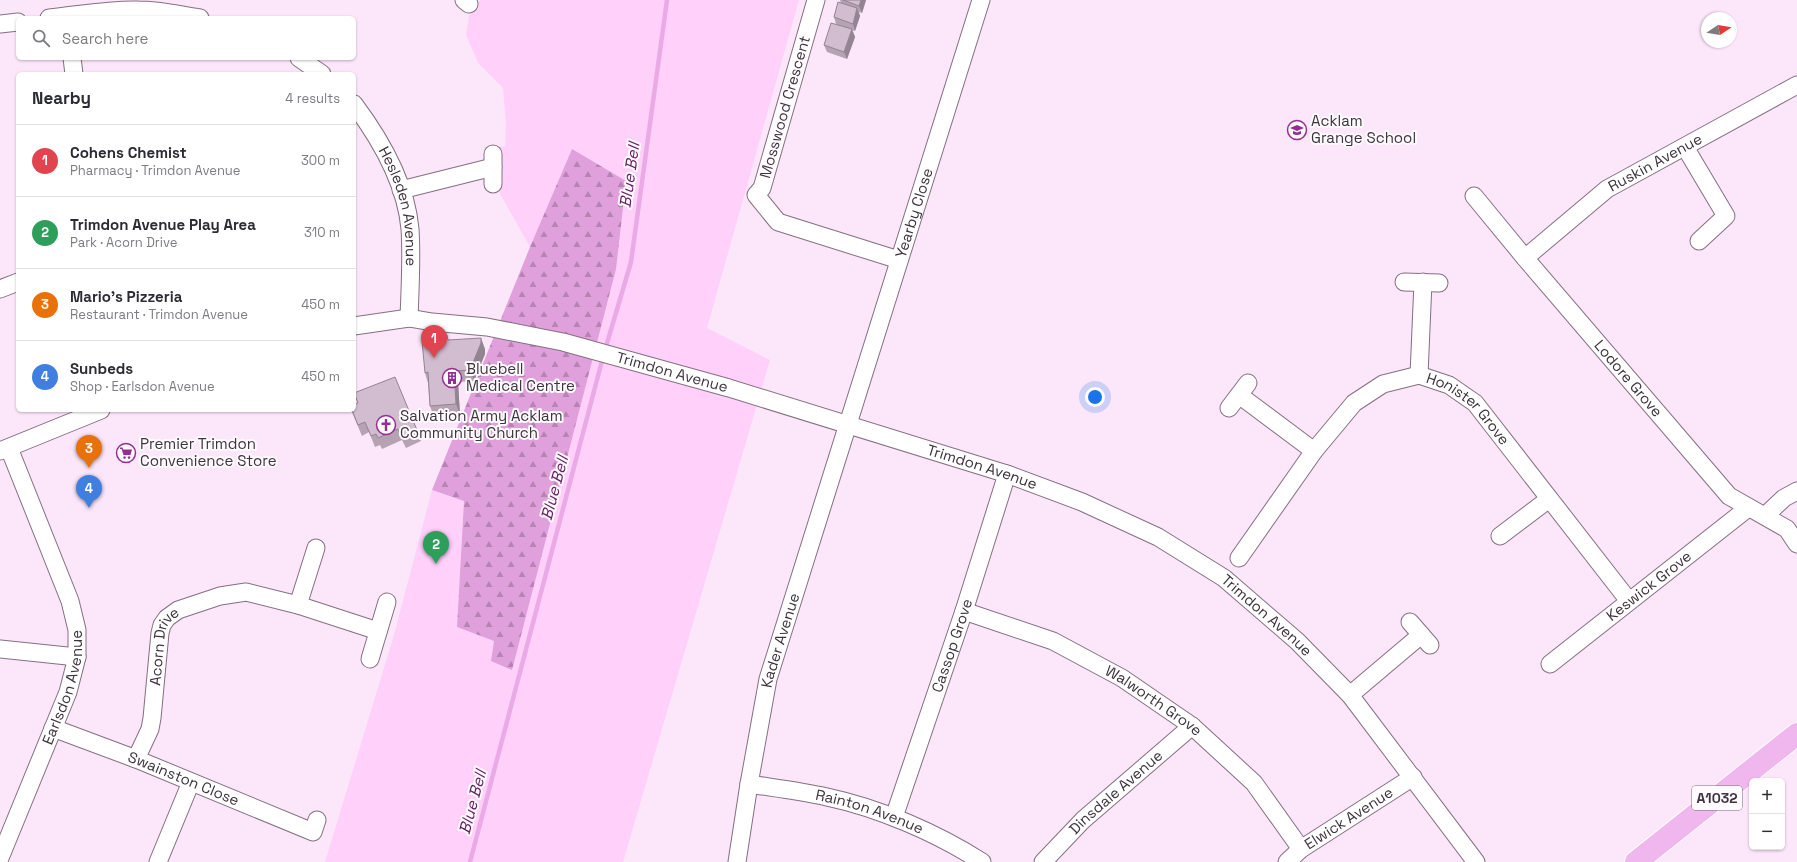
<!DOCTYPE html>
<meta charset="utf-8">
<style>
:root{--surface:#fff;--page:#f7f7f7;--text:#2b2b33;--muted:#7c7c81;--line:#e1e1e2;--accent:#952e93}
body{margin:0;font-family:"Space Grotesk",sans-serif;background:var(--page);color:var(--text)}
.controls{position:absolute;right:12px;bottom:12px;display:grid;overflow:hidden;border-radius:6px;box-shadow:0 1px 3px #0004}
.controls button{width:36px;height:36px;display:grid;place-items:center;padding:0;border:0;border-bottom:1px solid var(--line);background:var(--surface);color:var(--text);font:20px sans-serif}
.compass{position:absolute;left:1701px;top:12px;width:36px;height:36px;border-radius:50%;background:var(--surface);box-shadow:0 1px 3px #0004;rotate:78deg}
.you{position:absolute;left:1095px;top:397px;width:14px;height:14px;margin:-10px;border:3px solid #fff;border-radius:50%;background:#1a73e8;box-shadow:0 0 0 6px #1a73e833}
.badge{display:grid;place-items:center;width:26px;height:26px;border-radius:50%;background:var(--accent);color:#fff;font-size:13px;font-weight:700}
.pin{position:absolute;translate:-50% -33px;filter:drop-shadow(0 1px 2px #0008)}
.pin::after{content:'';position:absolute;top:21px;width:14px;height:12px;background:inherit;clip-path:polygon(0 0,100% 0,50% 100%)}
.list{margin:0;padding:0;list-style:none}
h2{display:flex;justify-content:space-between;align-items:center;height:52px;margin:0;padding:0 16px;font-size:17px}
h2 small{font-size:13px;font-weight:400;color:var(--muted)}
.list li{display:grid;grid-template-columns:26px 1fr auto;gap:12px;align-items:center;box-sizing:border-box;height:72px;padding:0 16px;border-top:1px solid var(--line)}
.list b{display:block;font-size:15px;white-space:nowrap}
.list p{margin:0;font-size:13px;white-space:nowrap;color:var(--muted)}
.list em{font-size:13px;font-style:normal;color:var(--muted)}
.icon{flex:none;width:22px;height:22px;fill:none;stroke:currentColor;stroke-width:2;stroke-linecap:round;stroke-linejoin:round}
.map{position:relative;flex:none;width:1797px;height:862px;overflow:hidden}
.search{position:absolute;background:var(--surface);box-shadow:0 1px 3px #0004;left:16px;top:16px;width:340px;height:44px;display:flex;align-items:center;gap:10px;box-sizing:border-box;padding:0 14px;border-radius:6px;color:var(--muted);font-size:15px}
.panel{position:absolute;background:var(--surface);box-shadow:0 1px 3px #0004;left:16px;top:72px;width:340px;height:340px;border-radius:6px}
.map>svg:first-child{display:block}
.green{fill:#fed0fa}
.forest{fill:url(#forest-firs)}
.lines{fill:none;stroke-linecap:round;stroke-linejoin:round}
.stream{stroke:#eaaae6;stroke-width:4.5}
.minor-casing{stroke:#847082;stroke-width:19}
.primary-casing{stroke:#fff;stroke-width:24}
.minor{stroke:#fff;stroke-width:17}
.primary{stroke:#f0b6ee;stroke-width:22}
.wall{fill:#b5a2b3}
.shaded-wall{fill:#938492}
.building{fill:#d2bcd0;stroke:#938492}
.labels{text-anchor:middle;stroke-width:4;stroke-linejoin:round;paint-order:stroke}
.shield{fill:#fefafe;stroke:#776f76;stroke-width:1}
.shield-label{font-size:14px;font-weight:bold;fill:#3d343c}
.street-label{font-size:15px;fill:#3d343c;stroke:#fefafe}
.poi-label{font-size:15px;fill:#3d343c;stroke:#fefafe;text-anchor:start}
.water-label{font-size:16px;font-style:italic;fill:#641b63;stroke:#fefafe}
</style>
<div class="map">
<svg width="1797" height="862" viewBox="0 0 1797 862">
<defs>
<pattern id="forest-firs" width="22" height="20" patternUnits="userSpaceOnUse"><rect width="22" height="20" fill="#dfa0db"/><path d="M5 1l3.5 6h-7zM16 11l3.5 6h-7z" fill="#b683b3"/></pattern>
</defs>
<rect width="100%" height="100%" fill="#fce6fa"/>
<!-- green -->
<path class="green" d="M480,0H799L707,328L770,360L623,862H325L394,635L432,490L464,501L457,627L494,641L491,660L512,669L572,149L530,247L499,192L498,148L505,146L506,125L503,88L478,63L466,35L469,16Z"/>
<!-- forest -->
<path class="forest" d="M572,149L626,181L616,269L512,670L491,661L494,641L457,627L464,501L432,490L530,247Z"/>
<g class="lines">
<!-- stream -->
<path class="stream" d="M605,350L631,262L667,0
M470,862L603,357"/>
<defs>
<g id="minor">
<path d="M464,0L469,4"/>
<path d="M816,0L762,188L756,195L778,222L899,260"/>
<path d="M49,18C79,15 109,9 139,10C160,10 180,15 200,18"/>
<path d="M0,24L18,22"/>
<path d="M72,58L74,74"/>
<path d="M299,58L322,74"/>
<path id="s1" d="M354,104C381,140 406,183 410,229C412,258 410,289 409,318"/>
<path d="M1685,147L1726,216L1699,241"/>
<path d="M493,154V184"/>
<path d="M401,190L493,167"/>
<path id="s2" d="M1474,196L1525,258L1729,496L1787,529L1797,544"/>
<path id="s3" d="M1525,258L1607,189L1797,85"/>
<path d="M1404,282L1439,283"/>
<path d="M0,289L18,282"/>
<path id="s4" d="M354,326L409,318L432,322L487,327L563,342L729,388L1007,474L1082,502L1158,537L1224,578L1297,641L1350,695L1476,862"/>
<path d="M1419,375L1423,282"/>
<path d="M1239,395L1314,451"/>
<path d="M1229,408L1248,383"/>
<path d="M0,451L101,410"/>
<path d="M1765,516L1784,498L1797,491"/>
<path d="M1500,536L1549,499"/>
<path id="s5" d="M1239,558L1314,451L1354,403L1383,384L1419,375L1449,385L1475,403L1629,601"/>
<path d="M298,605L316,548"/>
<path id="s6" d="M964,611L1053,641L1122,678L1192,726L1254,783L1301,849"/>
<path d="M1410,622L1430,645"/>
<path d="M0,649L77,657"/>
<path d="M370,659L387,602"/>
<path id="s7" d="M1550,664L1748,508"/>
<path d="M1350,695L1421,635"/>
<path id="s8" d="M53,728L136,759L313,832L317,820"/>
<path id="s9" d="M136,759L150,729L152,718L160,633L162,625L167,618L178,610L220,596L246,592L298,605L378,631"/>
<path id="s10" d="M749,784C775,788 801,791 827,797C879,808 937,833 982,862"/>
<path id="s11" d="M894,817L964,611L1007,474"/>
<path id="s12" d="M0,858L68,692L77,657V630L70,601L9,448"/>
<path d="M158,862L191,782"/>
<path id="s13" d="M737,862L749,784L768,679L981,0"/>
<path id="s14" d="M1043,862L1083,820L1192,726"/>
<path id="s15" d="M1287,862L1301,849L1413,777"/>
</g>
<path id="primary" d="M1636,862L1797,734"/>
</defs>
<!-- minor casing -->
<use href="#minor" class="minor-casing"/>
<!-- primary casing -->
<use href="#primary" class="primary-casing"/>
<!-- minor -->
<use href="#minor" class="minor"/>
<!-- primary -->
<use href="#primary" class="primary"/>
</g>
<!-- wall -->
<path class="wall" d="M840,0H866L862,13L859,12L860,16L855,31L852,30L855,37L847,59L827,52L824,45L846,28L836,24L834,17L841,3Z
M449,340L485,349V354L474,381L458,382L460,415L434,417L430,406L428,383L425,373Z
M354,393L417,430L421,441L406,448L402,440L382,449L380,445L375,447L369,432L362,436L354,417L351,410L358,403Z"/>
<!-- shaded-wall -->
<path class="shaded-wall" d="M861,0H866L862,13L859,6Z
M857,8L860,16L855,31L853,24Z
M852,29L855,37L847,59L844,52Z
M481,338L485,349V354L474,381L470,370Z
M454,371L458,382L460,415L456,404Z"/>
<!-- building -->
<path class="building" d="M843,0H861L859,6Z
M838,2L857,8L853,24L834,17Z
M831,23L852,29L844,52L824,45Z
M438,328L444,331L447,335L448,340L481,338V343L470,370L454,371L456,404L430,406L428,372L425,373L422,341L427,329Z
M395,377L417,430L402,437L398,429L378,438L376,434L371,436L365,422L358,425L352,410H354V405L358,403L354,393Z"/>
<!-- icons -->
<defs>
<symbol id="school-ring" viewBox="-11 -11 22 22"><circle r="9.5" fill="#fefafe" stroke="#952e93" stroke-width="1.5"/><path d="M0-5L7-2L0 1L-7-2ZM-4 1L0 2.5L4 1V4Q0 6-4 4Z" fill="#952e93"/></symbol>
<symbol id="building-ring" viewBox="-11 -11 22 22"><circle r="9.5" fill="#fefafe" stroke="#952e93" stroke-width="1.5"/><path d="M-4-6H4V6H1V3H-1V6H-4ZM-2.5-4.3h1.7v1.8h-1.7ZM.8-4.3h1.7v1.8H.8ZM-2.5-1h1.7V.8h-1.7ZM.8-1h1.7V.8H.8Z" fill="#952e93"/></symbol>
<symbol id="church-ring" viewBox="-11 -11 22 22"><circle r="9.5" fill="#fefafe" stroke="#952e93" stroke-width="1.5"/><path d="M-1.2-6h2.4v3.5h3.3v2.4h-3.3V6h-2.4V-.1h-3.3v-2.4h3.3Z" fill="#952e93"/></symbol>
<symbol id="supermarket-ring" viewBox="-11 -11 22 22"><circle r="9.5" fill="#fefafe" stroke="#952e93" stroke-width="1.5"/><path d="M-6-5.5h2.5l.6 2H6L4.5 2H-2.5L-4.4-4H-6ZM-1.5 3.2a1.3 1.3 0 1 0 .1 0ZM3 3.2a1.3 1.3 0 1 0 .1 0Z" fill="#952e93"/></symbol>
</defs>
<g fill-rule="evenodd">
<use href="#school-ring" x="1286" y="119" width="22" height="22"/>
<use href="#building-ring" x="441" y="367" width="22" height="22"/>
<use href="#church-ring" x="375" y="414" width="22" height="22"/>
<use href="#supermarket-ring" x="115" y="442" width="22" height="22"/>
</g>
<g class="labels">
<!-- shield labels -->
<rect class="shield" x="1692" y="786" width="50" height="24" rx="3"/>
<g class="shield-label">
<text x="1717" y="803">A1032</text>
</g>
<!-- street labels -->
<g class="street-label">
<text transform="translate(785 107) rotate(-74)" y="5">Mosswood Crescent</text>
<text dy="5" stroke="none"><textPath href="#s3" startOffset="162">Ruskin Avenue</textPath></text>
<text dy="5" stroke="none"><textPath href="#s1" startOffset="114">Hesleden Avenue</textPath></text>
<text dy="5" stroke="none"><textPath href="#s13" startOffset="674">Yearby Close</textPath></text>
<text dy="5" stroke="none"><textPath href="#s4" startOffset="325">Trimdon Avenue</textPath></text>
<text dy="5" stroke="none"><textPath href="#s2" startOffset="239">Lodore Grove</textPath></text>
<text dy="5" stroke="none"><textPath href="#s5" startOffset="326">Honister Grove</textPath></text>
<text dy="5" stroke="none"><textPath href="#s4" startOffset="649">Trimdon Avenue</textPath></text>
<text dy="5" stroke="none"><textPath href="#s7" startOffset="126">Keswick Grove</textPath></text>
<text dy="5" stroke="none"><textPath href="#s4" startOffset="973">Trimdon Avenue</textPath></text>
<text dy="5" stroke="none"><textPath href="#s13" startOffset="226">Kader Avenue</textPath></text>
<text dy="5" stroke="none"><textPath href="#s11" startOffset="181">Cassop Grove</textPath></text>
<text dy="5" stroke="none"><textPath href="#s9" startOffset="118">Acorn Drive</textPath></text>
<text dy="5" stroke="none"><textPath href="#s12" startOffset="183">Earlsdon Avenue</textPath></text>
<text dy="5" stroke="none"><textPath href="#s6" startOffset="211">Walworth Grove</textPath></text>
<text dy="5" stroke="none"><textPath href="#s8" startOffset="140">Swainston Close</textPath></text>
<text dy="5" stroke="none"><textPath href="#s14" startOffset="101">Dinsdale Avenue</textPath></text>
<text dy="5" stroke="none"><textPath href="#s10" startOffset="124">Rainton Avenue</textPath></text>
<text dy="5" stroke="none"><textPath href="#s15" startOffset="76">Elwick Avenue</textPath></text>
</g>
<!-- poi labels -->
<g class="poi-label">
<text x="1311" y="126">Acklam<tspan x="1311" dy="17">Grange School</tspan></text>
<text x="466" y="374">Bluebell<tspan x="466" dy="17">Medical Centre</tspan></text>
<text x="400" y="421">Salvation Army Acklam<tspan x="400" dy="17">Community Church</tspan></text>
<text x="140" y="449">Premier Trimdon<tspan x="140" dy="17">Convenience Store</tspan></text>
</g>
<!-- water labels -->
<g class="water-label">
<text transform="translate(629 175) rotate(-82)" y="6">Blue Bell</text>
<text transform="translate(554 488) rotate(-75)" y="6">Blue Bell</text>
<text transform="translate(472 802) rotate(-75)" y="6">Blue Bell</text>
</g>
</g>
</svg>
<div class="controls">
<button>+</button>
<button>−</button>
</div>
<svg class="compass" viewBox="-18 -18 36 36"><path d="M0-13l5 13h-10z" fill="#e53935"/><path d="M0 13l5-13h-10z" fill="#7c7c81"/></svg>
<div class="you"></div>
<div class="pin badge" style="left:434px;top:358px;background:#e0444e">1</div>
<div class="pin badge" style="left:436px;top:564px;background:#2e9e5b">2</div>
<div class="pin badge" style="left:89px;top:468px;background:#e8710a">3</div>
<div class="pin badge" style="left:89px;top:508px;background:#3f7fe0">4</div>
<div class="search"><svg class="icon" aria-label="search" viewBox="0 0 24 24"><circle cx="10" cy="10" r="6"/><path d="M15 15l6 6"/></svg>Search here</div>
<section class="panel">
<h2>Nearby<small>4 results</small></h2>
<ul class="list">
<li><span class="badge" style="background:#e0444e">1</span><div><b>Cohens Chemist</b><p>Pharmacy · Trimdon Avenue</p></div><em>300 m</em></li>
<li><span class="badge" style="background:#2e9e5b">2</span><div><b>Trimdon Avenue Play Area</b><p>Park · Acorn Drive</p></div><em>310 m</em></li>
<li><span class="badge" style="background:#e8710a">3</span><div><b>Mario's Pizzeria</b><p>Restaurant · Trimdon Avenue</p></div><em>450 m</em></li>
<li><span class="badge" style="background:#3f7fe0">4</span><div><b>Sunbeds</b><p>Shop · Earlsdon Avenue</p></div><em>450 m</em></li>
</ul>
</section>
</div>
